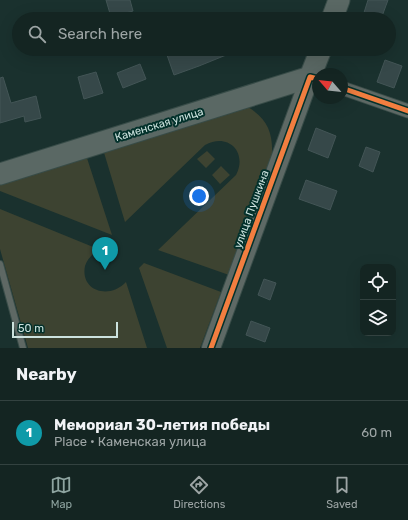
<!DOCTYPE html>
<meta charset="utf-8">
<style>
:root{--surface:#142522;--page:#21312f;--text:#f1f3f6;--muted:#9da5a5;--line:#334240;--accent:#8ea4a0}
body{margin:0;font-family:Rubik,sans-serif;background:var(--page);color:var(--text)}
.controls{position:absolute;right:12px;bottom:12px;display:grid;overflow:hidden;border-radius:8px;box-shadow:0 4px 16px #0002}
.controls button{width:36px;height:36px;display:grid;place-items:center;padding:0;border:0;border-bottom:1px solid var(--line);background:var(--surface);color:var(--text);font:20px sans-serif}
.compass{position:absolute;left:312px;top:68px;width:36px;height:36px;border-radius:50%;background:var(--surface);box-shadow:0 4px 16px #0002;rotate:298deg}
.scale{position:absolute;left:12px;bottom:10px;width:106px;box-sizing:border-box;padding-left:4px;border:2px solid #cce2de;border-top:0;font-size:11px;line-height:14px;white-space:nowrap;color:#cce2de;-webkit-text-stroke:3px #03312b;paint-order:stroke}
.you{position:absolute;left:199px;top:196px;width:14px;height:14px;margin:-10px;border:3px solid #fff;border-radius:50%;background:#1a73e8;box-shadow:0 0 0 6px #1a73e833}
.badge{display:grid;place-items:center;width:26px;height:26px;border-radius:50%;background:var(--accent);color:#fff;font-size:13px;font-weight:700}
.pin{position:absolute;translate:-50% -33px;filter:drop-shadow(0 1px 2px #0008)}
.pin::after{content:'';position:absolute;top:21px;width:14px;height:12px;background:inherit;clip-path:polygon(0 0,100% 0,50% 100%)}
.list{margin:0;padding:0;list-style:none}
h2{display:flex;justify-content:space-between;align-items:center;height:52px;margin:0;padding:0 16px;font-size:17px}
h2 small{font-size:13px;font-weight:400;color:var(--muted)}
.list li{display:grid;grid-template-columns:26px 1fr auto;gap:12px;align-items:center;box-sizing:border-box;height:64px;padding:0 16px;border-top:1px solid var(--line)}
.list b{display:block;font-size:15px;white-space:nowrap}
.list p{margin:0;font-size:13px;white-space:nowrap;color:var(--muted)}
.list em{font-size:13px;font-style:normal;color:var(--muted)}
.icon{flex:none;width:22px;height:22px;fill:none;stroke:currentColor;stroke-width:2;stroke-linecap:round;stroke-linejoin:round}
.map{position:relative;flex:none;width:408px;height:348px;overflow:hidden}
.search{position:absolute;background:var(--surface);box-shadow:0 4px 16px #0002;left:12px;right:12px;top:12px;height:44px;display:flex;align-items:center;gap:10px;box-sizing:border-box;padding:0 14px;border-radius:22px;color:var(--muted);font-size:15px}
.sheet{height:116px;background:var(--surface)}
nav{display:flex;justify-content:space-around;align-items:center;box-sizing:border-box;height:56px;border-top:1px solid var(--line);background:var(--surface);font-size:11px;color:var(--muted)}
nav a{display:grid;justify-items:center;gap:2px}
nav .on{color:var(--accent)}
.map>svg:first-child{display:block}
.green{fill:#3d4331}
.building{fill:#364849;stroke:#435556}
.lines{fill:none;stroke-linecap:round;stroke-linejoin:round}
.lane-casing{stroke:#384c48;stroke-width:8}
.street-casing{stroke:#384c48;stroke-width:15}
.secondary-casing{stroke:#384c48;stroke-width:20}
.primary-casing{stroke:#384c48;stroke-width:23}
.lane{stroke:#5e6864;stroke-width:6}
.street{stroke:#5e6864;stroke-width:13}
.secondary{stroke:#5e6965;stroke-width:18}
.primary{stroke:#5a6864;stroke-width:21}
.cycleway-casing{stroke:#03312b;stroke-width:8}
.cycleway{stroke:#f27e40;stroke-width:5}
.labels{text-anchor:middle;stroke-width:4;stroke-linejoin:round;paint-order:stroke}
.street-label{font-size:11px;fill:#cce2de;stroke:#03312b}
</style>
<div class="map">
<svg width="408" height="348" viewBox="0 0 408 348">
<rect width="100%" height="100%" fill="#1a312e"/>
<!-- green -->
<path class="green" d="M248,107C267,119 273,132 272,154L229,275L158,250L236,175C248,152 228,132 205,145L125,222L102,146Z
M207,151L215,159L206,168L197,159Z
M85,152L112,235L0,191V181Z
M221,166L230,175L220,184L212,175Z
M0,209L98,249C93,254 87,259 85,266C80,291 109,300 126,282L147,348H28L0,249Z
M144,263L221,292L200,348H167L139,268Z"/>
<!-- building -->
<path class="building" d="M106,0H130L133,11L111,17Z
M368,0H388L381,19H362Z
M184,49H241L199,66L174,75L167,55Z
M385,60L402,66L394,88L377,82Z
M140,64L146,79L123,88L117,73Z
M96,72L103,93L84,99L78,77Z
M3,77L11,103L36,96L41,118L25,122L24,116L0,123V78Z
M316,128L336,136L328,158L308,150Z
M366,147L380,152L373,172L359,166Z
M306,180L337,191L330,210L299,199Z
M264,279L276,283L270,300L258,295Z
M251,321L270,328L265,342L246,335Z"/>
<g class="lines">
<defs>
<path id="lane" d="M0,264L23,348"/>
<path id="street" d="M342,88L408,111"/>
<path id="secondary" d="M211,348L310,77"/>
<path id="primary" d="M332,19L339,0
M0,174L310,77L321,49"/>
</defs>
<!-- lane casing -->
<use href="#lane" class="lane-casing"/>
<!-- street casing -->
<use href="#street" class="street-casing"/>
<!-- secondary casing -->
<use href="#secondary" class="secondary-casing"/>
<!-- primary casing -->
<use href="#primary" class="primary-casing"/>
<!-- lane -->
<use href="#lane" class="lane"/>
<!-- street -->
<use href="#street" class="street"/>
<!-- secondary -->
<use href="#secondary" class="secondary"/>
<!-- primary -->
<use href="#primary" class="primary"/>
<defs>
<path id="cycleway" d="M342,88L408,111
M211,348L310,77L318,79"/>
</defs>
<!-- cycleway casing -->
<use href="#cycleway" class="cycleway-casing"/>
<!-- cycleway -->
<use href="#cycleway" class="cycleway"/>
</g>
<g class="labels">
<!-- street labels -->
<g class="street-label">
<text transform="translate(159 124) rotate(-17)" y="4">Каменская улица</text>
<text transform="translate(251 209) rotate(-70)" y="4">улица Пушкина</text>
</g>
</g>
</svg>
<div class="controls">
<button><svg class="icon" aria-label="locate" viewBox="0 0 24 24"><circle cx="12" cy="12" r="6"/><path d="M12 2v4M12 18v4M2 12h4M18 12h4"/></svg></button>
<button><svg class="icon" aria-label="layers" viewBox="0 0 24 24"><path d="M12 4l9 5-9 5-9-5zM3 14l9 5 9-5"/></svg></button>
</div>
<svg class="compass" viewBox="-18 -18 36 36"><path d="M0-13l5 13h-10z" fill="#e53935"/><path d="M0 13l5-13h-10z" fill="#9da5a5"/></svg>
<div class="scale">50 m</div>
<div class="you"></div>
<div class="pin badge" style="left:105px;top:270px;background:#0f9aa8">1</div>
<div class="search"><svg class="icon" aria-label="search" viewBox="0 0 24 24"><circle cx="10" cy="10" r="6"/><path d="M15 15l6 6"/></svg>Search here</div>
</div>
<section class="sheet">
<h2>Nearby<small></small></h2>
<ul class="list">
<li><span class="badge" style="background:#0f9aa8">1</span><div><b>Мемориал 30-летия победы</b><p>Place · Каменская улица</p></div><em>60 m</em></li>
</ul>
</section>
<nav>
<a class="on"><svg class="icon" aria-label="map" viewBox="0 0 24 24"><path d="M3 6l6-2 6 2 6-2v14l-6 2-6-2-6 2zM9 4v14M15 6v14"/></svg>Map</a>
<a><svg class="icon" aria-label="directions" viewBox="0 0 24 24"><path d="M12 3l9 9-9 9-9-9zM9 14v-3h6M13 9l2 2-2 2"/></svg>Directions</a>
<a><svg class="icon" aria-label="saved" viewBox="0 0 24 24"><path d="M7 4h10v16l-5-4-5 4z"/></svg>Saved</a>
</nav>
